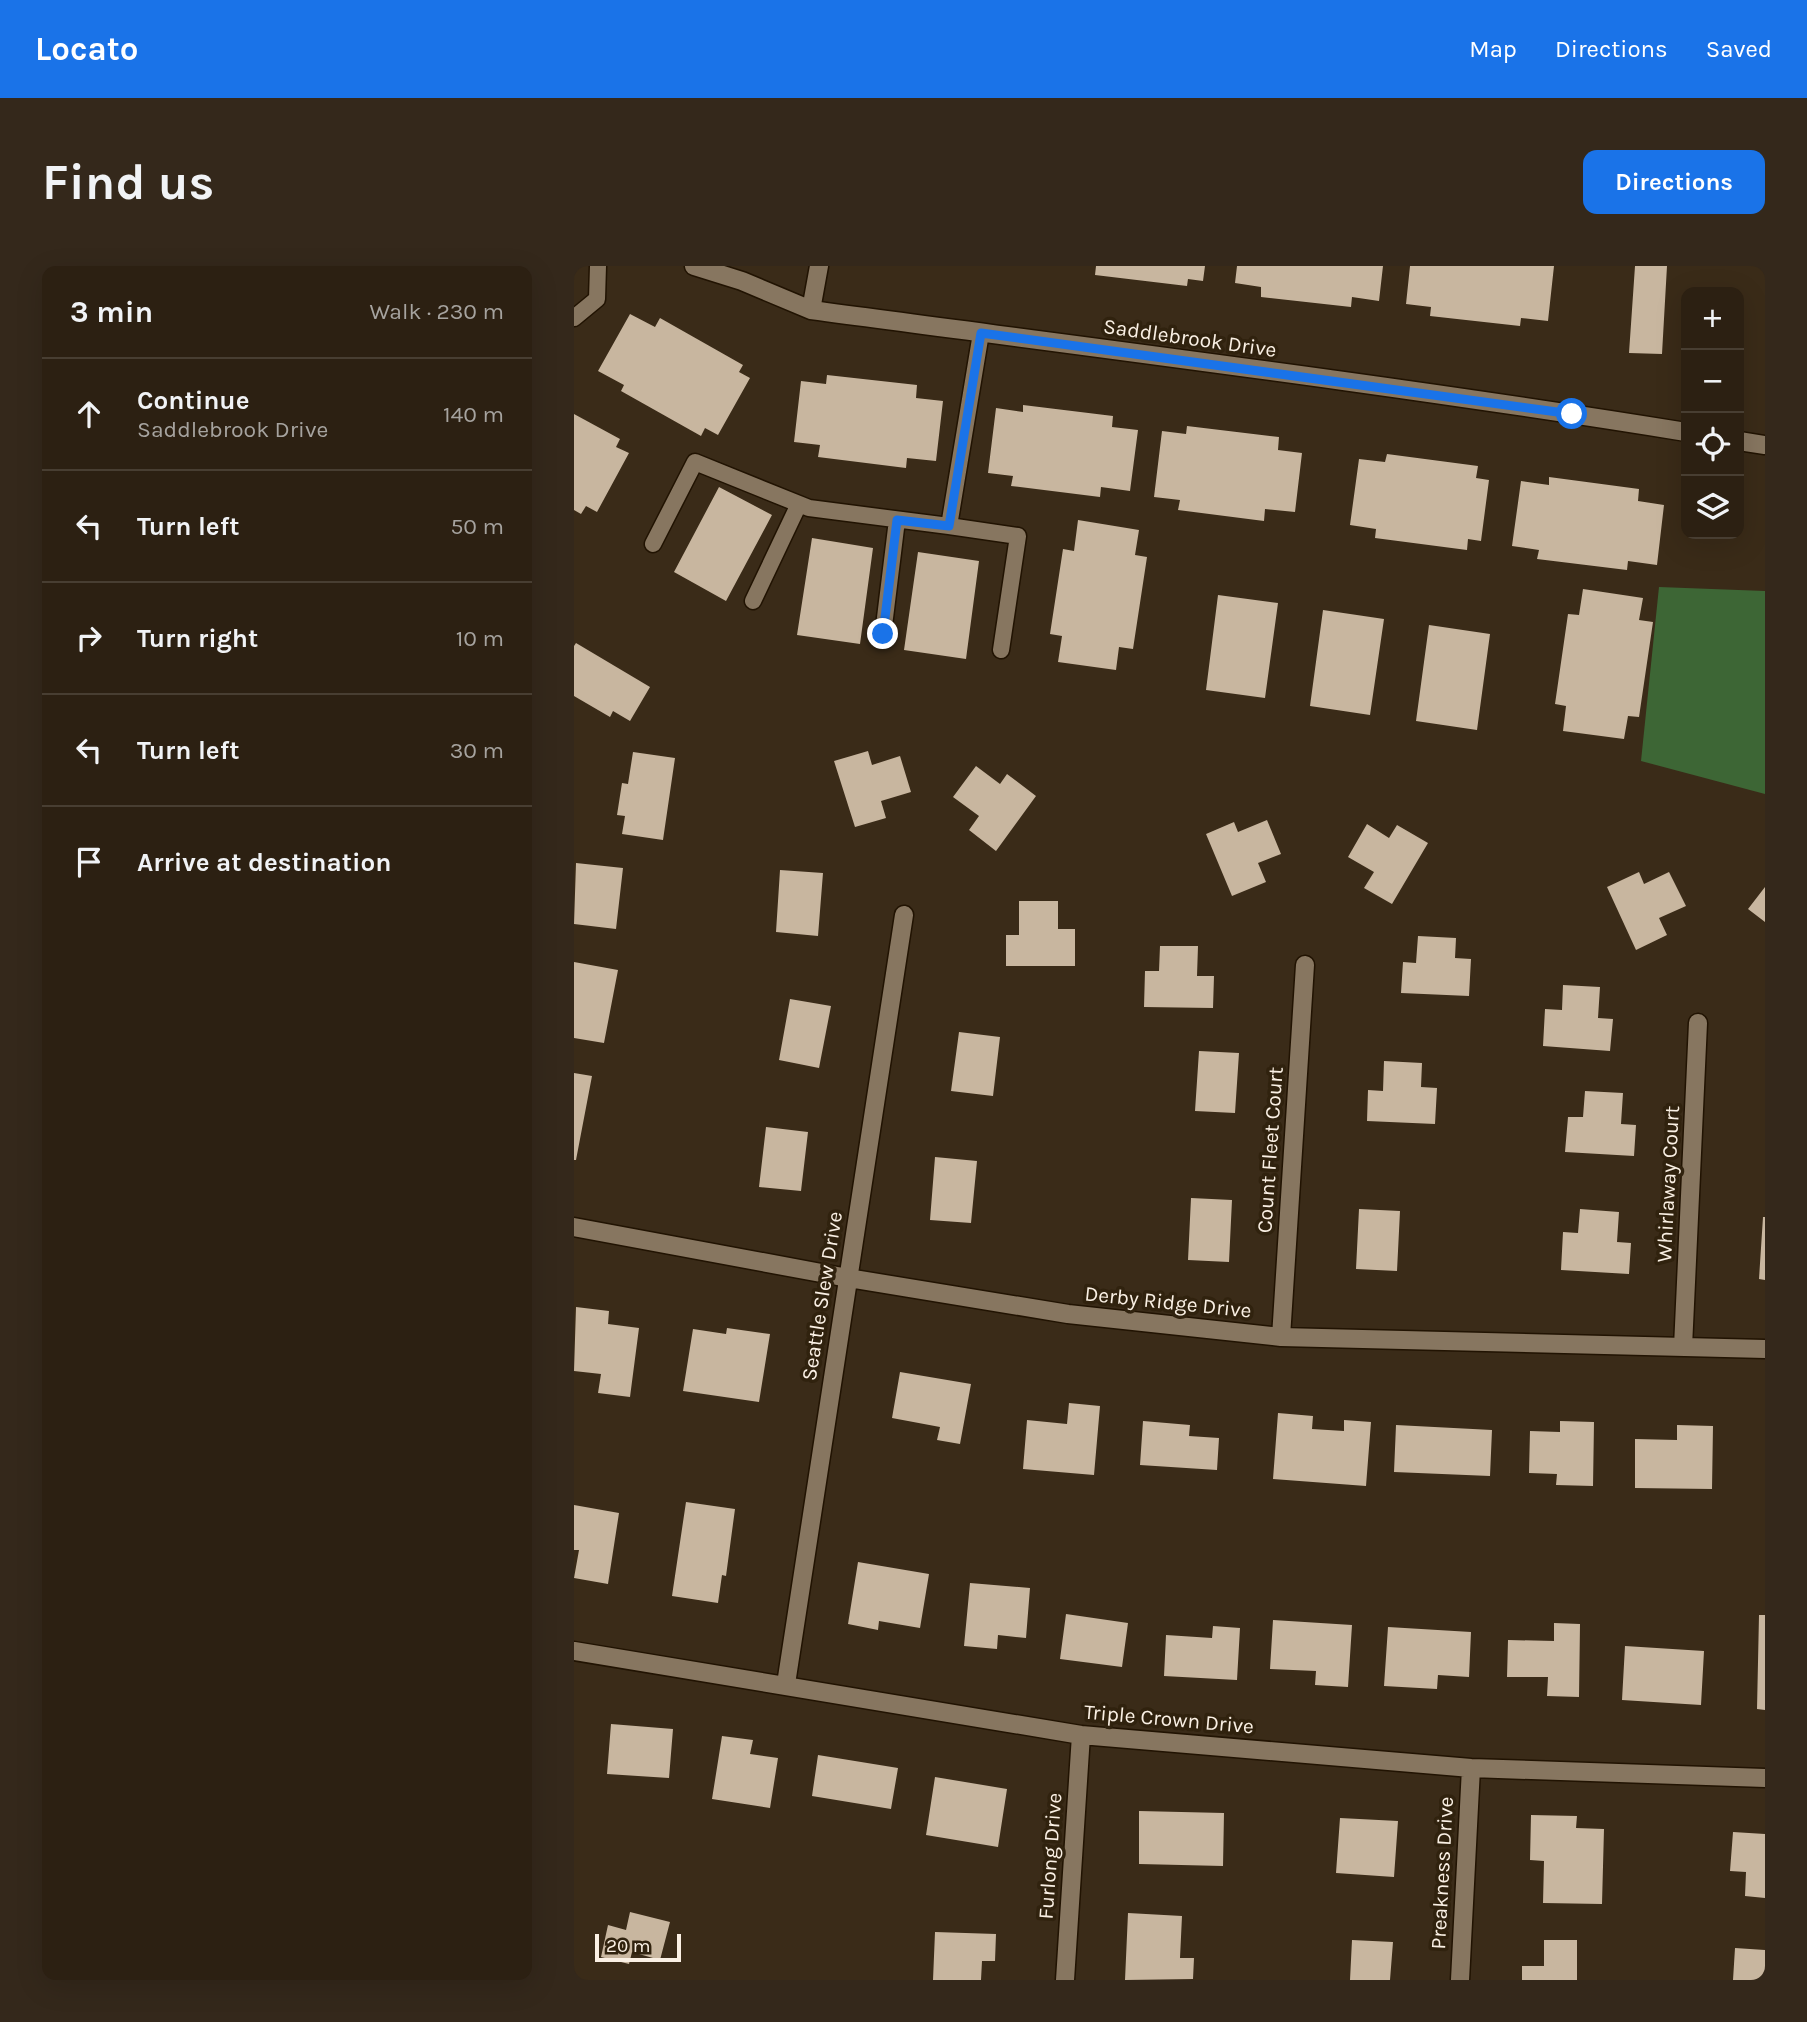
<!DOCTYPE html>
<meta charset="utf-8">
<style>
:root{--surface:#2c2012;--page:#34281b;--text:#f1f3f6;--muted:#a6a39f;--line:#483e32;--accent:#1a73e8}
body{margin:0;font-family:Karla,sans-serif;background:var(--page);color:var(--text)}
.controls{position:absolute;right:21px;top:21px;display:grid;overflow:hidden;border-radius:14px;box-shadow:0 7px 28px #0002}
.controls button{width:63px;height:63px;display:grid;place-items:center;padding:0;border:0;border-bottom:2px solid var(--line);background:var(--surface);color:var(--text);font:35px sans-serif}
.scale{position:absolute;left:21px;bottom:18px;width:86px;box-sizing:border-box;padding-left:7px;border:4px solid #faf0e4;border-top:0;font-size:19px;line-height:24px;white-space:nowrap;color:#faf0e4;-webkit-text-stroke:5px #30220e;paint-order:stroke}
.stop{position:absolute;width:21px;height:21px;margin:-16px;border:5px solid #1a73e8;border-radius:50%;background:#fff}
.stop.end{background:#1a73e8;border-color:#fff;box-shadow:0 2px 7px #0008}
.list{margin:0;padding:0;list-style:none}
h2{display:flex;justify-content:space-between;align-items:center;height:91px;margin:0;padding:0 28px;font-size:30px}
h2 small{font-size:23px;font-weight:400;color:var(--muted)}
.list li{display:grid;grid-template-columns:46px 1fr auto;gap:21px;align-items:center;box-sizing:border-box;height:112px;padding:0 28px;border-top:2px solid var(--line)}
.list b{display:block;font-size:26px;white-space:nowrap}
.list p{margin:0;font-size:23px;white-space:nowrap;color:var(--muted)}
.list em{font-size:23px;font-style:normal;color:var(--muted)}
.icon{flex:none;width:38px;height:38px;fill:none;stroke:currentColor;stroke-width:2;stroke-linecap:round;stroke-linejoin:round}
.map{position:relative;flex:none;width:1191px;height:1714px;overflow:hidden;border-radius:14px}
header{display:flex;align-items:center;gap:42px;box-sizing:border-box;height:98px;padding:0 35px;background:var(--accent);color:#fff}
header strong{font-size:33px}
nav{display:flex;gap:38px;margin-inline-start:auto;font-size:24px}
.intro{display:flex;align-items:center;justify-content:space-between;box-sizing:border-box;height:168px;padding:0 42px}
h1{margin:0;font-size:49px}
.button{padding:18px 32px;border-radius:14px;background:var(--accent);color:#fff;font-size:24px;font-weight:700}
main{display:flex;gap:42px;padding:0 42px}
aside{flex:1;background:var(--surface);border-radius:14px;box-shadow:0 7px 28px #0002}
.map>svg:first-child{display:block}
.forest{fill:#3d6635}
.building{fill:#c8b69f}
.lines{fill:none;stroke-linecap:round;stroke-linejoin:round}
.service-casing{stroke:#211302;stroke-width:19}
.minor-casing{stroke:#211302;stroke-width:21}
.service{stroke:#877660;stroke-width:16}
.minor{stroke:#877660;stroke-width:18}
.route{stroke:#1a73e8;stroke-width:9}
.labels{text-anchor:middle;stroke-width:7;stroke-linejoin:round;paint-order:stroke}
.street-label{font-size:21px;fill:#faf0e4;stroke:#30220e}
</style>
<header>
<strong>Locato</strong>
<nav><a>Map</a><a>Directions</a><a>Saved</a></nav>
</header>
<div class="intro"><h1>Find us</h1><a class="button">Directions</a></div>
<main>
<aside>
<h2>3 min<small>Walk · 230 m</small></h2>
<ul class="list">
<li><svg class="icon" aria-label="ahead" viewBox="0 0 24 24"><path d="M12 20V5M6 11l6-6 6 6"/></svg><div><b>Continue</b><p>Saddlebrook Drive</p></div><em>140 m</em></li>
<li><svg class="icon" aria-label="left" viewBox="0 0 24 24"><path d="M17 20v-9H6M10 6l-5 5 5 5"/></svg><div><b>Turn left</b></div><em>50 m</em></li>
<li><svg class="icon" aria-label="right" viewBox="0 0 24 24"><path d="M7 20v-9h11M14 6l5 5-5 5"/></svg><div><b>Turn right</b></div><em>10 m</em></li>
<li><svg class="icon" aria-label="left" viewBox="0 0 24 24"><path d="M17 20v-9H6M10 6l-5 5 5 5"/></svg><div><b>Turn left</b></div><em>30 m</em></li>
<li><svg class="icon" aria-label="arrive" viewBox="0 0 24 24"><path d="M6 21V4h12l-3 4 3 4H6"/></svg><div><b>Arrive at destination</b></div></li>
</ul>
</aside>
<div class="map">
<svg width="1191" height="1714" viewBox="0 0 1191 1714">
<rect width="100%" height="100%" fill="#3a2b18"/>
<!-- forest -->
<path class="forest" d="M1085,321L1191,325V528L1067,495Z"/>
<!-- building -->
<path class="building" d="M522,0H631L629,15L614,13L613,20L521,9Z
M663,0H809L805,35L778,31L777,41L687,31V21L661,17Z
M836,0H980L974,55L947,52L946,60L856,50L857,41L832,38Z
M1061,0H1093L1088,88L1055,87Z
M56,48L81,61L86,52L169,99L165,106L176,112L144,169L131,162L127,170L47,125L50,119L24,105Z
M253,109L343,119L342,132L369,135L362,195L333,192L332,202L244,191L246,179L220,176L227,115L252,118Z
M449,139L539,150L538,161L564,164L556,225L527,221L526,231L437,220L439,210L414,207L422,142L449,146Z
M0,148L46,173L42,181L55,187L23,246L12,240L7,248L0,244Z
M613,160L705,171L704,184L728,187L721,246L691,243L690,255L604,244L606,234L580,231L588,165L612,168Z
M813,188L904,200L902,212L915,214L907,275L894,273L893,284L801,272L802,263L776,259L785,193L811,196Z
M975,211L1065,223L1064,235L1090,239L1083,299L1054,295L1053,304L963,293L965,284L938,280L947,215L975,219Z
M145,221L198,249L152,335L100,306Z
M504,254L565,264L561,289L573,291L559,383L545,381L542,404L484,396L488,370L476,368L489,283L500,285Z
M238,272L299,282L286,378L223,369Z
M344,286L405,295L392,393L330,384Z
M1009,323L1069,332L1065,354L1079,356L1065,451L1054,450L1050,473L989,465L992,440L981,438L994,348L1005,349Z
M644,329L704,337L691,432L632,424Z
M749,344L810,353L796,449L736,440Z
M855,359L916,368L903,464L842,455Z
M2,377L76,421L56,455L39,445L36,451L0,430V380Z
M294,485L298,499L326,490L337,526L307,535L312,552L281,561L260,495Z
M59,486L101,492L89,574L48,568L51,550L43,549L48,517L54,518Z
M402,500L426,518L433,508L462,530L422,585L395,564L405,550L379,531Z
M693,554L707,588L684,597L692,616L658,630L632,568L660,556L664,566Z
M793,558L815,572L823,559L854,577L818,638L790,622L800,606L774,591Z
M2,597L49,602L42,663L0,658Z
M206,604L249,607L244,670L202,666Z
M1065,606L1070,618L1095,606L1112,640L1085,652L1093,669L1062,684L1033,621Z
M1191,621V656L1174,643Z
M445,635H484V663H501V700H432V669H445Z
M844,670L882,672L881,692L897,693L895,730L827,727L829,696L842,697Z
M586,680H624L623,710H640L639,742L570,741L571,705H585Z
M0,696L44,704L30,777L0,772Z
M989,719L1026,721L1024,752L1039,753L1036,785L969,780L971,743L988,744Z
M216,733L257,740L245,802L205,794Z
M385,766L426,771L419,830L377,825Z
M625,785L665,787L661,847L621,845Z
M810,795L848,797L847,821L863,822L861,858L793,855L794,824L809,825Z
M0,807L18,810L2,894H0Z
M1011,825L1049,827L1047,858L1062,859L1060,890L991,886L994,851H1009Z
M192,861L234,866L227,925L185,921Z
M361,891L403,895L397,957L356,954Z
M617,932L658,934L655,996L614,994Z
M785,943L826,945L823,1005L782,1003Z
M1006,943L1045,946L1043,976L1057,977L1055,1008L987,1004L989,966L1004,967Z
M1189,951H1191V1014L1185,1013Z
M2,1041L35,1045L34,1058L65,1062L56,1131L24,1127L27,1108L0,1105Z
M153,1062L196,1068L185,1136L109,1125L119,1063L152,1068Z
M326,1106L397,1118L386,1178L363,1174L366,1161L318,1152Z
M495,1137L526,1140L520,1209L449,1203L453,1154L493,1158Z
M704,1147L739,1150L738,1163L770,1165V1154L797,1156L792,1220L699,1213Z
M569,1155L616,1159L615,1170L645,1172L643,1204L566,1199Z
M986,1155L1020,1156L1019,1220L982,1219L983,1208L955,1207L956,1165L986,1166Z
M822,1159L918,1164L916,1210L820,1206Z
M1103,1159L1139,1160L1138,1223L1061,1222V1173L1103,1174Z
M112,1236L161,1243L152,1310L148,1309L144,1337L98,1330Z
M0,1239L45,1247L34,1318L0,1312L5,1284H0Z
M284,1296L355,1308L346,1362L305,1355L304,1364L274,1358Z
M396,1317L456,1322L452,1372L424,1369L423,1383L390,1380Z
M492,1348L554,1357L548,1401L486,1393Z
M1185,1349H1191V1444L1183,1443Z
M699,1354L778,1359L774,1421L741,1419L742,1405L696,1403Z
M980,1357L1006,1358L1005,1431L973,1430L974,1411H933L934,1374L980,1375Z
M639,1360L666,1362L663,1414L590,1410L592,1369L638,1372Z
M814,1361L897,1366L895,1411L864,1409L863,1423L810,1420Z
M1051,1380L1130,1385L1127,1439L1048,1434Z
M37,1458L99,1463L95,1512L33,1508Z
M148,1470L179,1474L176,1488L204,1492L196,1542L138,1533Z
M244,1489L324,1502L317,1543L238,1530Z
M361,1511L433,1523L424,1581L352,1569Z
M565,1545L650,1547L649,1600L565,1598Z
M957,1549L1003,1550L1002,1562L1030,1563L1028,1638L969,1637L970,1595L956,1594Z
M766,1552L824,1555L820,1611L762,1607Z
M1159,1566L1191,1568V1632L1171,1630L1172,1606L1156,1605Z
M56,1646L96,1656L86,1694L58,1686L55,1698L27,1691L34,1659L52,1664Z
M554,1647L608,1650L606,1692H620L619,1713L551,1714Z
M361,1666L422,1668L421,1695H408L407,1714H359Z
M778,1674L819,1676L816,1714H776Z
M970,1674H1003V1714H948V1700H970Z
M1161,1682L1191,1684V1714H1159Z"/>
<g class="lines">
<defs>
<path id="service" d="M0,52L23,33L24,0
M375,260L444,270L427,384
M79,278L121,196L235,242L375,260L407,67
M179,335L225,238
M309,368L323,254"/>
<path id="minor" d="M120,0L168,15L237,44C529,83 821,119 1112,166
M237,44L245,0
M1165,175L1191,179
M0,961L274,1012L494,1048L707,1071L1191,1083
M707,1071L731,699
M1109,1081L1124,757
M0,1385L507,1469L897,1502L1191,1512
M212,1418L330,649
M491,1714L507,1469
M886,1714L897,1502"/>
</defs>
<!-- service casing -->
<use href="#service" class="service-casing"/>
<!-- minor casing -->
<use href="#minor" class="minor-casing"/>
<!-- service -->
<use href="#service" class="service"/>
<!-- minor -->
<use href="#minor" class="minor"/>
</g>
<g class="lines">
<!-- route -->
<path class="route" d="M309,368L323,254L375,260L407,67L998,148"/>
</g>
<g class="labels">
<!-- street labels -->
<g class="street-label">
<text transform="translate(616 72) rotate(8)" y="7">Saddlebrook Drive</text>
<text transform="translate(696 884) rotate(-86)" y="7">Count Fleet Court</text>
<text transform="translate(1094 918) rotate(-87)" y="7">Whirlaway Court</text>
<text transform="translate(248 1030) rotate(-81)" y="7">Seattle Slew Drive</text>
<text transform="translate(594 1036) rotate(6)" y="7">Derby Ridge Drive</text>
<text transform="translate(595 1453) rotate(5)" y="7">Triple Crown Drive</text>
<text transform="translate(476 1590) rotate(-86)" y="7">Furlong Drive</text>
<text transform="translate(868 1607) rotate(-87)" y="7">Preakness Drive</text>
</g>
</g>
</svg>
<div class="controls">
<button>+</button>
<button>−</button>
<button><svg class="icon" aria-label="locate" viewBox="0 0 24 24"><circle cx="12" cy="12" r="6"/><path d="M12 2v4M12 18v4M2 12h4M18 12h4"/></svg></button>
<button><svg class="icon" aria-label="layers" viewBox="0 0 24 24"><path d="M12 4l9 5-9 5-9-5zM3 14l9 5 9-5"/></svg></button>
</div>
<div class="scale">20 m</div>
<div class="stop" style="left:998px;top:148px"></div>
<div class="stop end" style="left:309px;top:368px"></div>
</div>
</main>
